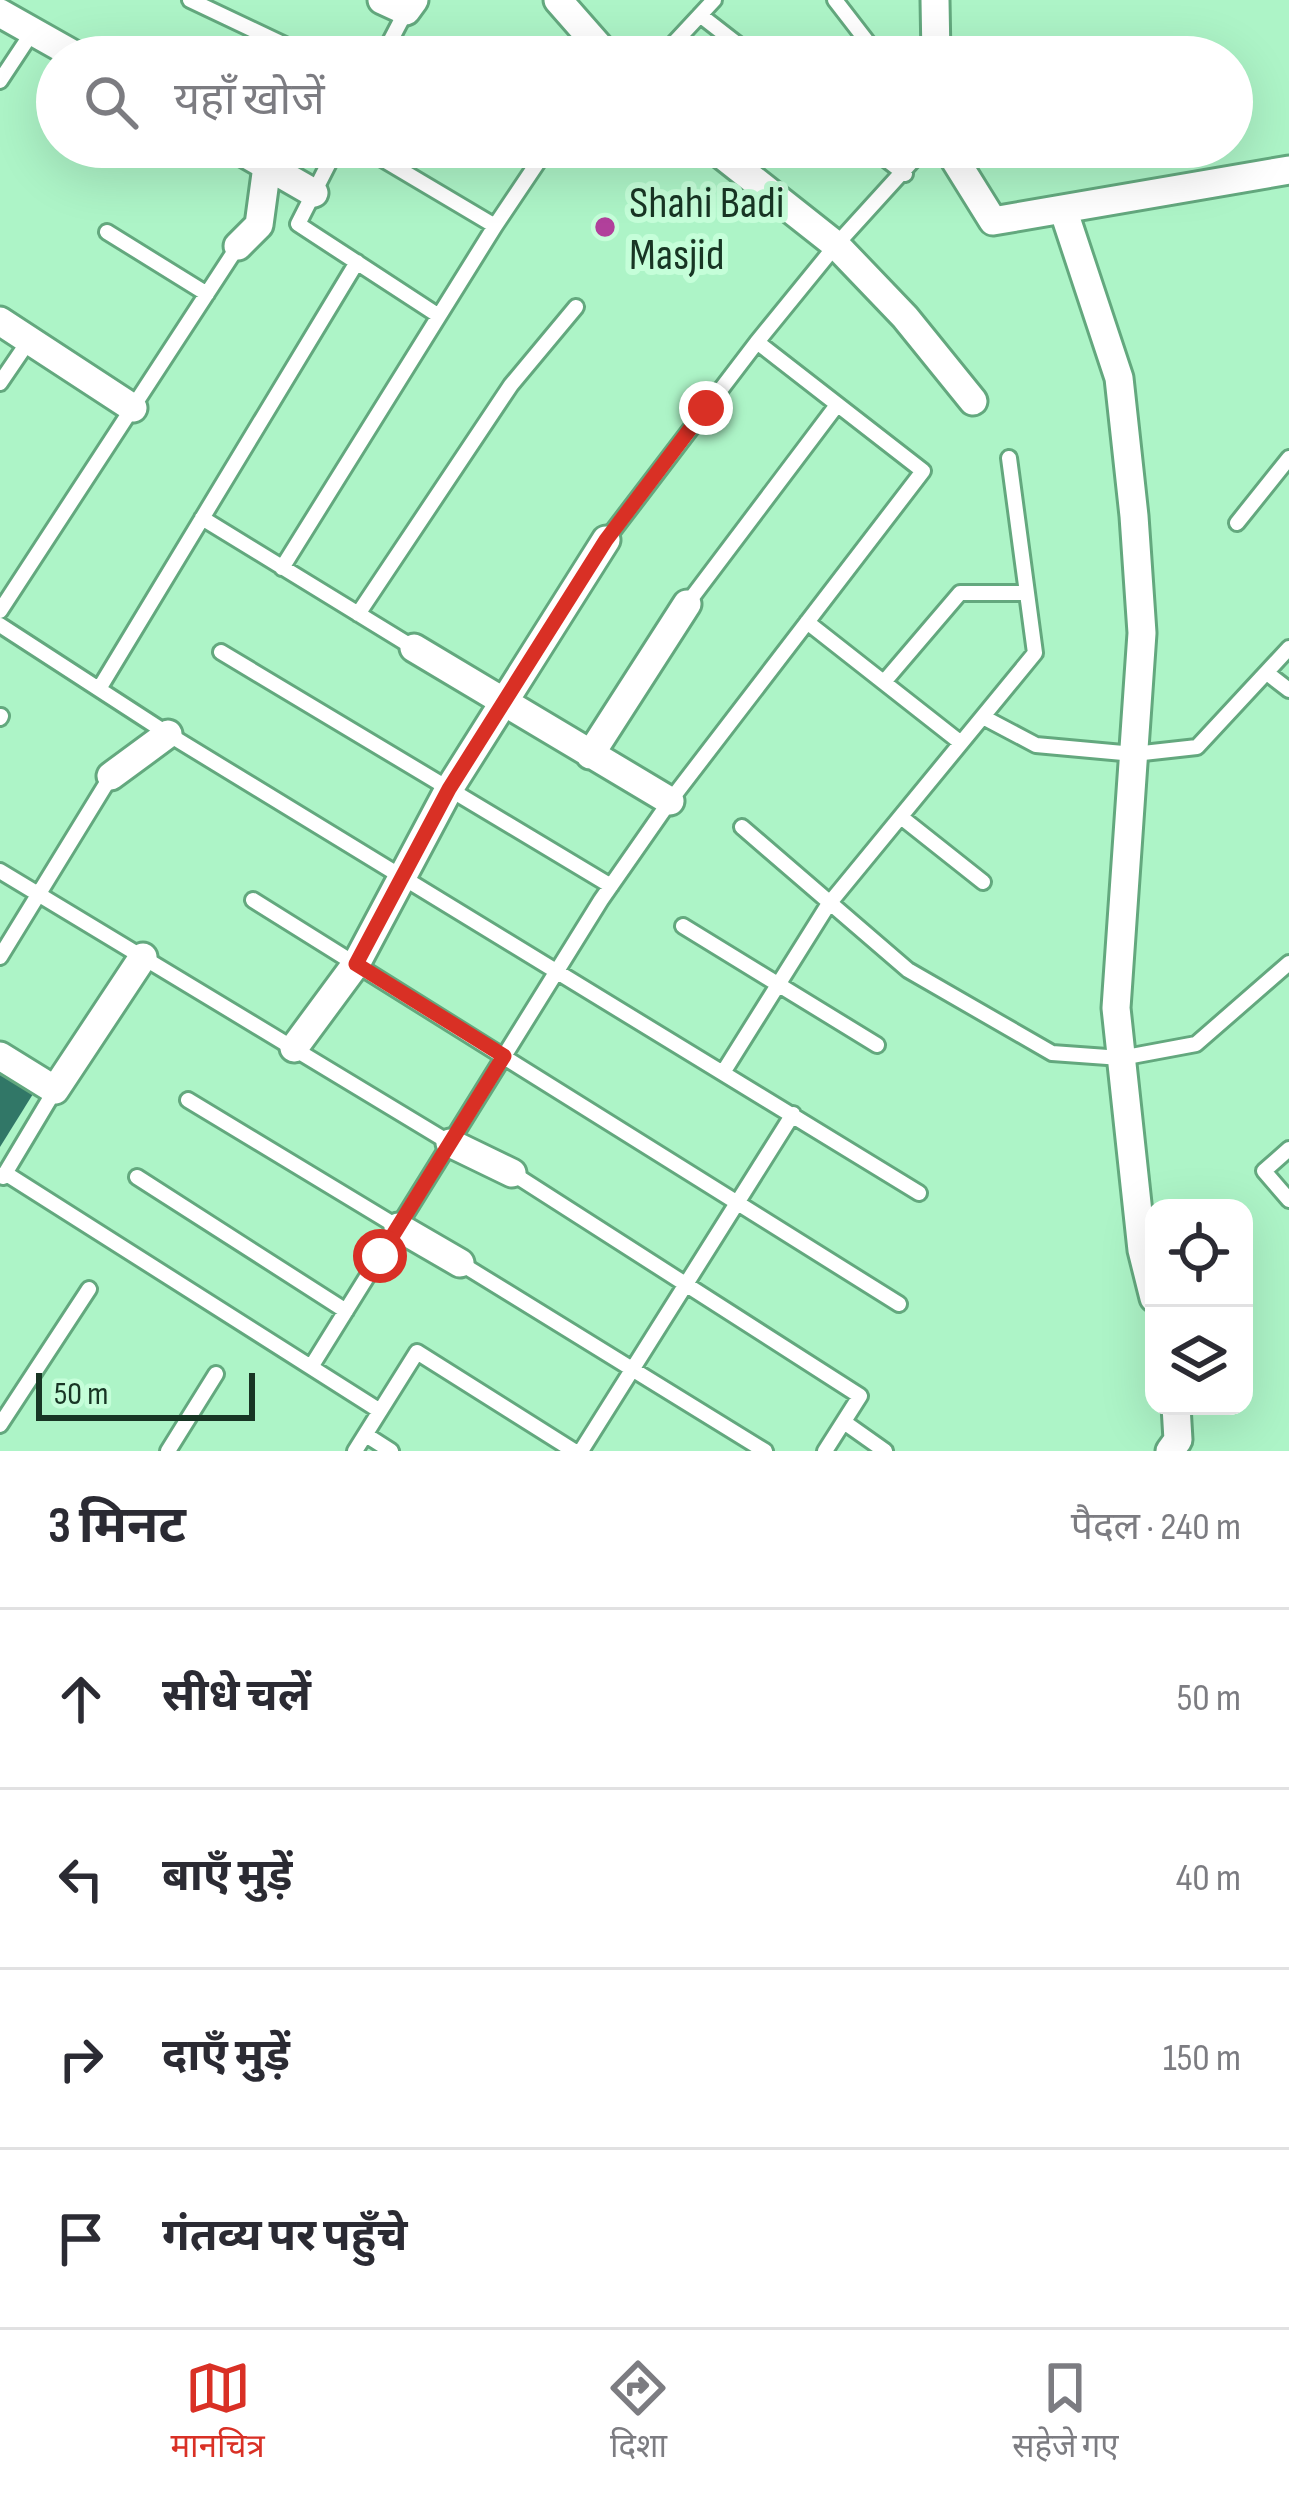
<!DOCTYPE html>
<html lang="hi">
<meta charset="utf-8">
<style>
:root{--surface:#fff;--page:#f2f2f3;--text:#2b2b33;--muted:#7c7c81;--line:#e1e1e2;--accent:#d93025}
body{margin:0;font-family:"Sofia Sans Condensed","Noto Sans Devanagari",sans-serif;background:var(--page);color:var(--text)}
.controls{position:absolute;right:36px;bottom:36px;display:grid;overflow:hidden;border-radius:24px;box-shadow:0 12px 48px #0002}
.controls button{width:108px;height:108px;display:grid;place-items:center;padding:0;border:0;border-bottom:3px solid var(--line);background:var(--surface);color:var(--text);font:60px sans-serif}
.scale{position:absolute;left:36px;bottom:30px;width:219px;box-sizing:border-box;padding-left:12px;border:6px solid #183524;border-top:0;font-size:33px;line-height:42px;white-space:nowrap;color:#183524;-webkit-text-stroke:9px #c5fed9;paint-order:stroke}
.stop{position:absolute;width:36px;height:36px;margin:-27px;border:9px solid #d93025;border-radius:50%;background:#fff}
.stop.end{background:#d93025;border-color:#fff;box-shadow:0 3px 12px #0008}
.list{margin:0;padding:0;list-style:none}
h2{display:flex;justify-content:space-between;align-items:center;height:156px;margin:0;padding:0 48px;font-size:51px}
h2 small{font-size:39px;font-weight:400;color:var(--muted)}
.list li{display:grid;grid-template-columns:78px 1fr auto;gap:36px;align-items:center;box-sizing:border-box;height:180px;padding:0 48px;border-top:3px solid var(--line)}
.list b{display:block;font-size:45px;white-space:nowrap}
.list em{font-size:39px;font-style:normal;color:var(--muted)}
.icon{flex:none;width:66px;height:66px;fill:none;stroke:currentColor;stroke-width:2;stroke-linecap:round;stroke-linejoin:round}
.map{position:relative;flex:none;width:1289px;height:1451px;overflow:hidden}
.search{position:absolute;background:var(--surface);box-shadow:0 12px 48px #0002;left:36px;right:36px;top:36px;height:132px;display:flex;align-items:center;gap:30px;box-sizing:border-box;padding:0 42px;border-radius:66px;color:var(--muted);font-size:45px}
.sheet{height:876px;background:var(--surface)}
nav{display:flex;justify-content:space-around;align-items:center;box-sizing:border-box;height:168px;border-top:3px solid var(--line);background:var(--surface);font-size:33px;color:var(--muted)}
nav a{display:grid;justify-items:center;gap:6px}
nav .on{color:var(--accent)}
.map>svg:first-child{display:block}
.building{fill:#317767}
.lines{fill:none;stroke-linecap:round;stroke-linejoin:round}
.lane-casing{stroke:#63a87e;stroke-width:20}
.street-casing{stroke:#63a87e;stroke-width:33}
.lane{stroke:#fff;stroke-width:14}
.street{stroke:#fff;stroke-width:27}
.route{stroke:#d93025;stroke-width:15}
.poi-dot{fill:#b1409b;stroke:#c5fed9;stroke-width:4.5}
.labels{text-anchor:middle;stroke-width:12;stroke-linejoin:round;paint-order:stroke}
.poi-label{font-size:45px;fill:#183524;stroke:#c5fed9;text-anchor:start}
</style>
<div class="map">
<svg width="1289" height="1451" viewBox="0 0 1289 1451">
<rect width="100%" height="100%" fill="#adf4c7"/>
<!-- building -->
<path class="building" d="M0,1074L33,1094L0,1147Z"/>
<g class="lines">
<defs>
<path id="lane" d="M190,0L302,53
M835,0L879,57
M700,15L754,57
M382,57L406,11
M661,57L714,0
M0,81L33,31
M337,147L298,224L439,316
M362,147L495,226
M870,147L905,174
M107,232L207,294
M0,383L30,339
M202,518L414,648
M1237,523L1289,458
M606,540L757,342L836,245L925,147
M282,568L495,226L548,147
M687,604L837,405
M0,611L238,246
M358,614L511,385L576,307
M807,622L961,743
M0,625L168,734L919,1193
M221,652L611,886
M1267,673L1289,690
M884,682L960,593H1027
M99,689L357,262
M983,717L1036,745L1134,754L1197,747L1289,648
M0,718L1,716
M901,817L983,882
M742,827L908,970L1052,1053L1121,1058L1196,1044L1289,963
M0,871L450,1143
M253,900L899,1304
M683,926L877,1045
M0,957L111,776
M724,1071L828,905L1035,653L1009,458
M188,1100L398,1227
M1289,1149L1264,1171L1289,1200
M5,1173L380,1411
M512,1173L860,1396L825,1451
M3,1177L55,1090
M137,1177L346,1311
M460,1263L765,1451
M311,1367L601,900L670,801L923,471L757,342
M844,1422L885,1451
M0,1425L89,1289
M366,1435L391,1451
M168,1451L216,1374
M355,1451L417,1352L574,1451
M581,1451L793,1114"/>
<path id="street" d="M382,0L406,11L414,0
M558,0L608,57
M935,0L936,57
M0,13L78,57
M234,147L314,193
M712,147L836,245L905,317L973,401
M947,147L993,221L1289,170
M1063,209L1119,378L1134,516L1142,633L1116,1008L1142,1250L1154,1298
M238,246L259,225L267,166
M0,321L133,408
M414,648L670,801
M590,755L687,604
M111,776L168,734
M294,1048L356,964L449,789L606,540
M0,1056L55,1090L143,957
M450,1143L512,1173
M398,1227L460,1263
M1170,1451L1178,1440L1176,1406"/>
</defs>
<!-- lane casing -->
<use href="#lane" class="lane-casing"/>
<!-- street casing -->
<use href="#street" class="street-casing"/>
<!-- lane -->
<use href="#lane" class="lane"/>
<!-- street -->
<use href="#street" class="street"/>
</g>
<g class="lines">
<!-- route -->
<path class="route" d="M380,1256L504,1056L356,964L449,789L606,540L706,408"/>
</g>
<!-- markers -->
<circle class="poi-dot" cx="605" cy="227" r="12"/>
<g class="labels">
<!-- poi labels -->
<g class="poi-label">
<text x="629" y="217">Shahi Badi<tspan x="629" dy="52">Masjid</tspan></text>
</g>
</g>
</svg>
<div class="controls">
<button><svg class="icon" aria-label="locate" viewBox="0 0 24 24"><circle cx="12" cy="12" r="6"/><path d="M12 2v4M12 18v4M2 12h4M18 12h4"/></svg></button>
<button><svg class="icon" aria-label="layers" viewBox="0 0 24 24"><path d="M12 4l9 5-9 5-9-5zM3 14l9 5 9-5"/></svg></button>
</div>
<div class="scale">50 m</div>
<div class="stop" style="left:380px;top:1256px"></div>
<div class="stop end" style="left:706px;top:408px"></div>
<div class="search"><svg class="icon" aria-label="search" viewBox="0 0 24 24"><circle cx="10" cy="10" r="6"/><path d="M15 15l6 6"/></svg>यहाँ खोजें</div>
</div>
<section class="sheet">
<h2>3 मिनट<small>पैदल · 240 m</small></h2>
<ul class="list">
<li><svg class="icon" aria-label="ahead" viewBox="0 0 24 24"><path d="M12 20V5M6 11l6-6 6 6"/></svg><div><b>सीधे चलें</b></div><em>50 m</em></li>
<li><svg class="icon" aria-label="left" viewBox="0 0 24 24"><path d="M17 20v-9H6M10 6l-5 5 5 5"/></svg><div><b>बाएँ मुड़ें</b></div><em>40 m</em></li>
<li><svg class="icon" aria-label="right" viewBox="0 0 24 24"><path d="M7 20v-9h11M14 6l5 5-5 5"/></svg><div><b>दाएँ मुड़ें</b></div><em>150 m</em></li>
<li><svg class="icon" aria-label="arrive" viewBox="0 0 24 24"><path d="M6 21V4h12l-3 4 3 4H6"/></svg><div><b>गंतव्य पर पहुँचे</b></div></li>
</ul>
</section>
<nav>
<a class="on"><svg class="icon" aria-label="map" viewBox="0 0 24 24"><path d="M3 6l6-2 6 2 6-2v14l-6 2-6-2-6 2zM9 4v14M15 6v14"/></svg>मानचित्र</a>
<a><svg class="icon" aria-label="directions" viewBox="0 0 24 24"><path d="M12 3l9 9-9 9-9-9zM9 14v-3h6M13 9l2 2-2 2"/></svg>दिशा</a>
<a><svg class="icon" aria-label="saved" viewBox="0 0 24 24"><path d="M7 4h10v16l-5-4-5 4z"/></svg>सहेजे गए</a>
</nav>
